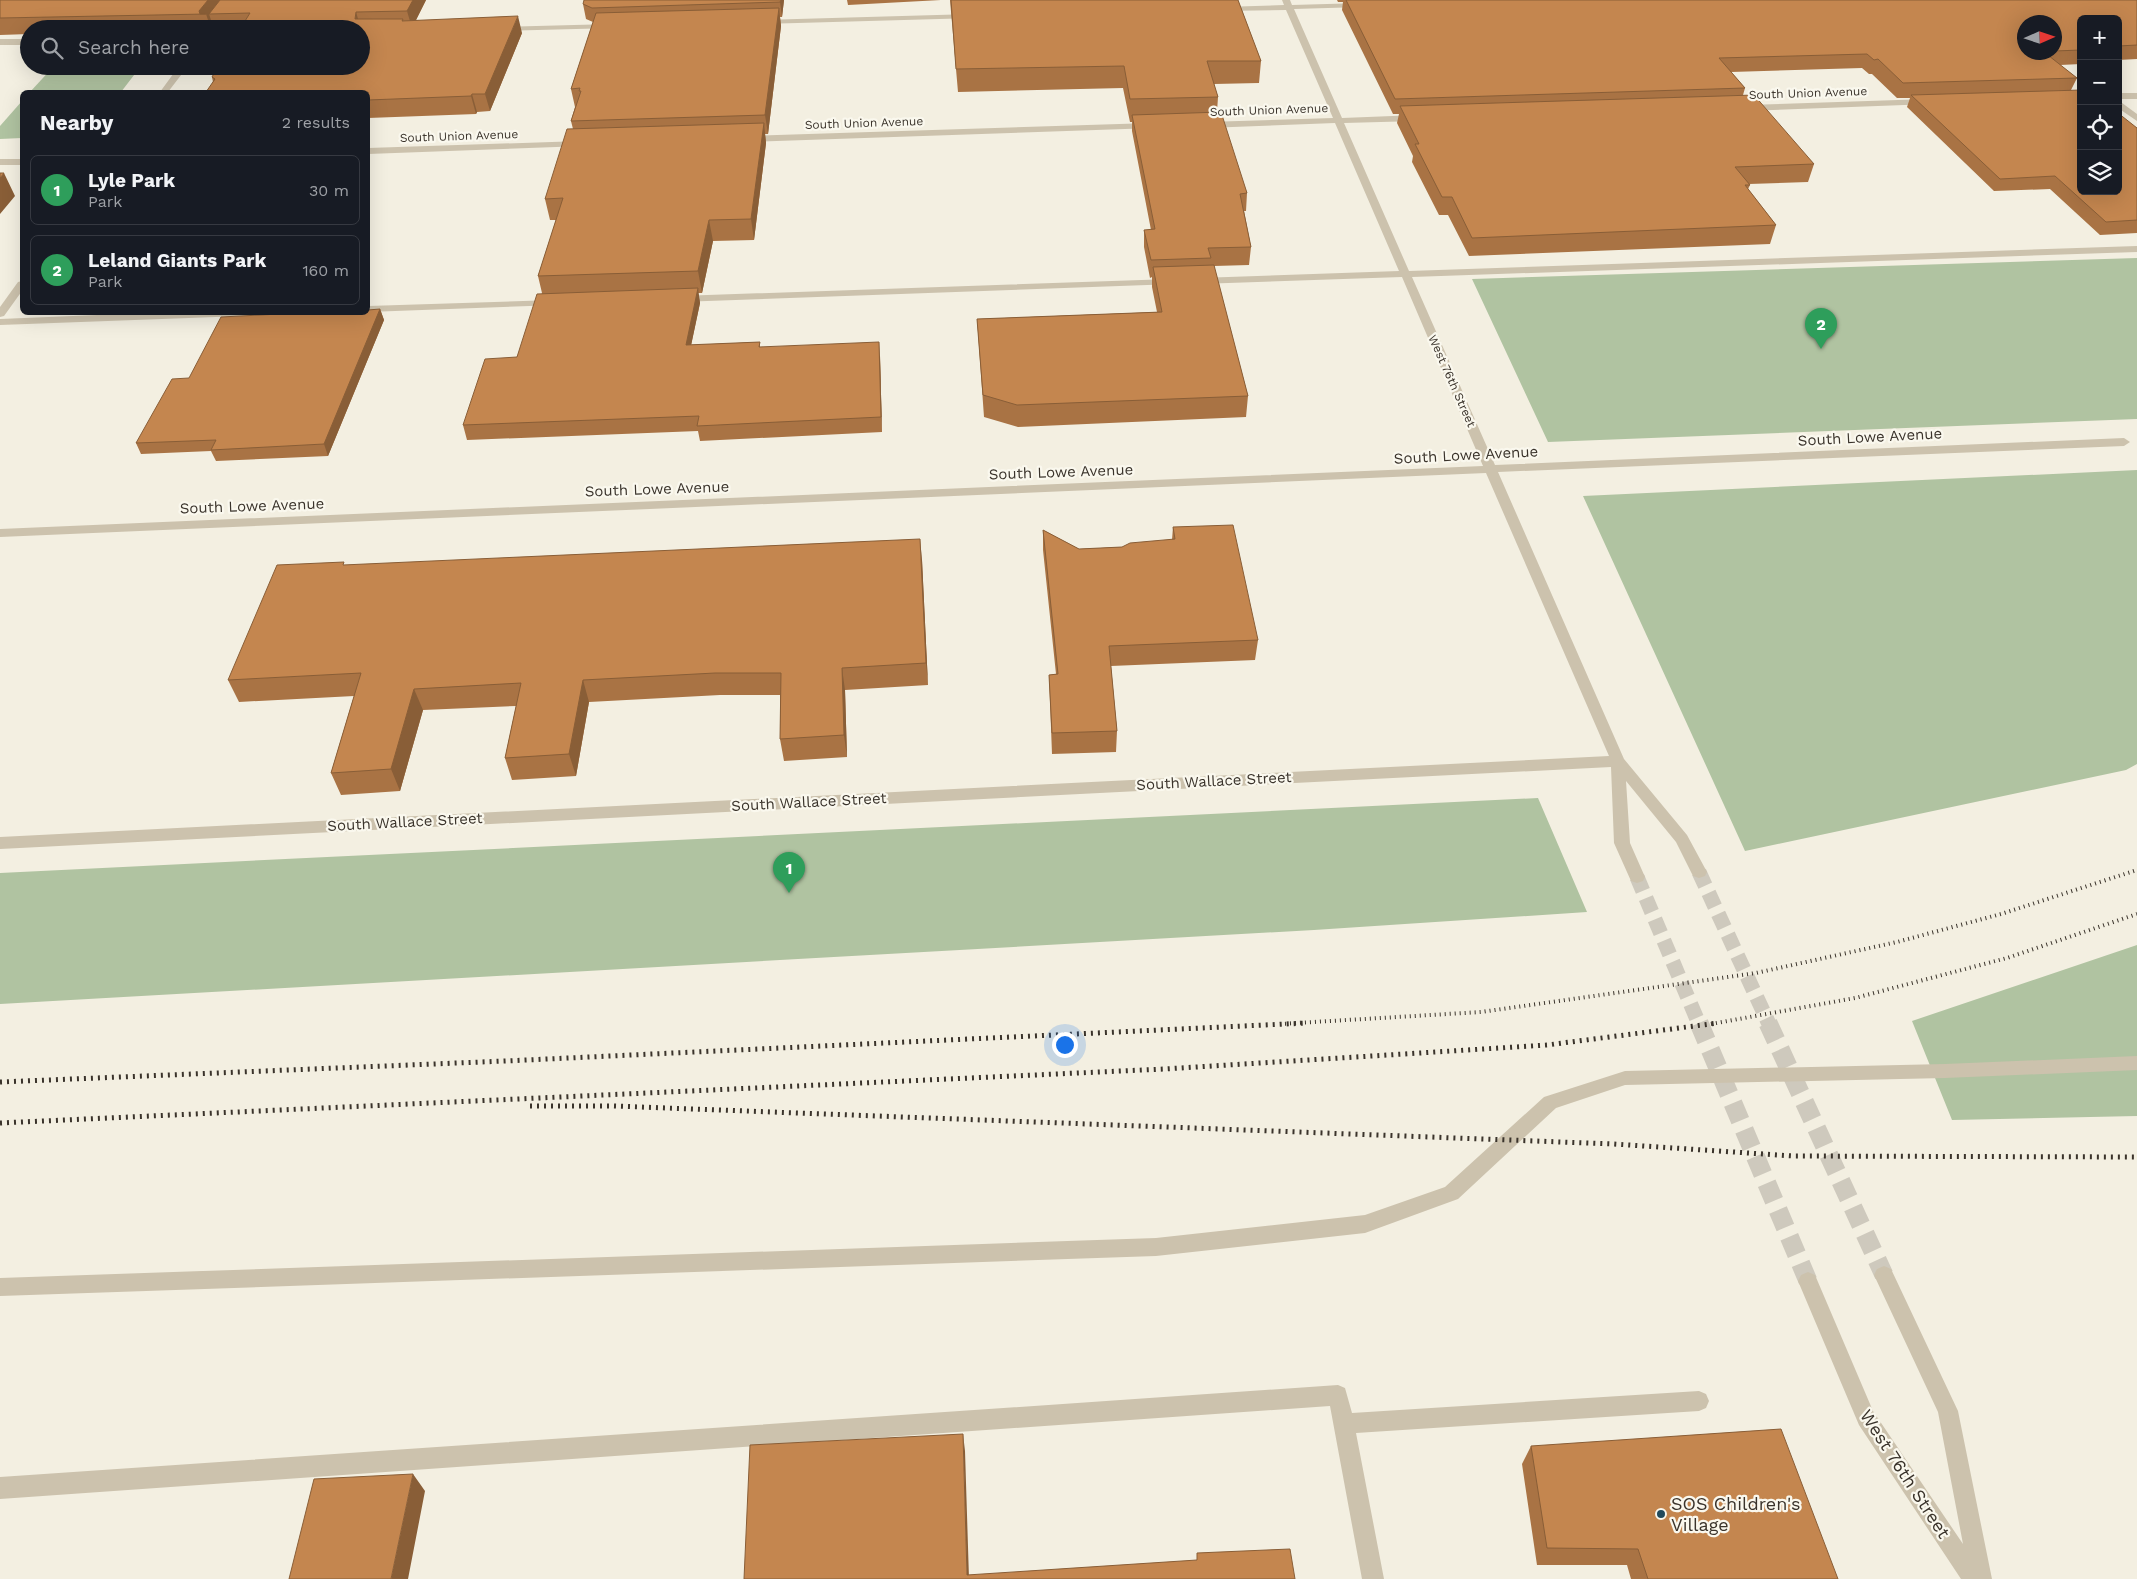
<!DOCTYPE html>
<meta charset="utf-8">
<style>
:root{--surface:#171b24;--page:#20242c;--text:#f1f3f6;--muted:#9ea1a6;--line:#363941;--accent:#7c3aed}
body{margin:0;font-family:"Work Sans",sans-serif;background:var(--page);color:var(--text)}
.controls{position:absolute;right:15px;top:15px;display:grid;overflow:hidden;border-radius:8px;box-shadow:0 5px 20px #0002}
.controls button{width:45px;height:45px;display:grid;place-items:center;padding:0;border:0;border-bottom:1px solid var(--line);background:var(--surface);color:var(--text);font:25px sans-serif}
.compass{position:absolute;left:2017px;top:15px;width:45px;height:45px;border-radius:50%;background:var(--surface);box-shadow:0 5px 20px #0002;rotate:87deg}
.you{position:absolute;left:1064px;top:1044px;width:18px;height:18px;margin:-12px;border:4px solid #fff;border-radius:50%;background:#1a73e8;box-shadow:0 0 0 8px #1a73e833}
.badge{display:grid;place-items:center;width:32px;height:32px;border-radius:50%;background:var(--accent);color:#fff;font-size:16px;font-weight:700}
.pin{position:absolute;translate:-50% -41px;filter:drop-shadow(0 1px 2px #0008)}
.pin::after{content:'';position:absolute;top:26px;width:18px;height:15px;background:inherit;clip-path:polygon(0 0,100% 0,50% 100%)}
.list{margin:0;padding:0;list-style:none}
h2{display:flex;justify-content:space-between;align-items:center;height:65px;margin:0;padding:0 20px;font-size:21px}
h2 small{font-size:16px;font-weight:400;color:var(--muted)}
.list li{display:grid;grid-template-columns:32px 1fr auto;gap:15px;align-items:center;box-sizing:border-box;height:70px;margin:0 10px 10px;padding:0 10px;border:1px solid var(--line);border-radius:8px}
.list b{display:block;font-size:19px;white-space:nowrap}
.list p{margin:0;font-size:16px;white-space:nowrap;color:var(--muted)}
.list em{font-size:16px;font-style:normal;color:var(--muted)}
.icon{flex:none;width:28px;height:28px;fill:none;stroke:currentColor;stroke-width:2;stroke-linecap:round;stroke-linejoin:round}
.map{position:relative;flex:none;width:2137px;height:1579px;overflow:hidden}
.search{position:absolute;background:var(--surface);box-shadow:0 5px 20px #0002;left:20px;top:20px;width:350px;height:55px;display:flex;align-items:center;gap:12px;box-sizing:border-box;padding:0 18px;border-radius:28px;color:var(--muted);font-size:19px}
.panel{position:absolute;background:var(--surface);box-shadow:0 5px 20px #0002;left:20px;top:90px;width:350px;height:225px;border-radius:8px}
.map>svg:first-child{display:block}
.green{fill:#b0c3a1}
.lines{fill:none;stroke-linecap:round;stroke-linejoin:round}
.minor-tunnel-far1{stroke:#cec9bd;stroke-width:15;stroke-dasharray:15 8;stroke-linecap:butt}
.minor-tunnel{stroke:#cec9bd;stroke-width:19;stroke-dasharray:19 10;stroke-linecap:butt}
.minor{fill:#ccc2ad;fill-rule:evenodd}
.rail-far1{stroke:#3a332b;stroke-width:4;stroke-dasharray:1 4;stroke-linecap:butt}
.rail{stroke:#3a332b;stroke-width:5;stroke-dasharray:2 5;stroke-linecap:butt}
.wall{fill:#a97344;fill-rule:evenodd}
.shaded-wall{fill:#895e37}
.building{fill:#c4864f;stroke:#895e37}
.poi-dot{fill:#214a5c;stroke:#faf8ee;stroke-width:2}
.labels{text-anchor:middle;stroke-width:4.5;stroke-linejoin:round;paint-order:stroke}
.far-street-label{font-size:12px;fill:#3a332b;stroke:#faf8ee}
.street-label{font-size:15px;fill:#3a332b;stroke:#faf8ee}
.near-street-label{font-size:18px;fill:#3a332b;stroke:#faf8ee}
.near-poi-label{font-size:18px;fill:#3a332b;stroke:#faf8ee;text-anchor:start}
</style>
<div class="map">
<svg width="2137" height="1579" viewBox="0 0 2137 1579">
<rect width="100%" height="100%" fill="#f3efe1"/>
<!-- green -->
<path class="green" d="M54,66H141L121,92H30Z
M22,101V138L0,139V126Z
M2137,258V419L1548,442L1472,279Z
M2137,470V764L2126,770L1745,851L1583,496Z
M1538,798L1587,912L1314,930L0,1004V873Z
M2137,945V1116L1952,1120L1912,1021Z"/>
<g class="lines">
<!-- minor-tunnel-far1 -->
<path class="minor-tunnel-far1" d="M1699,872L1769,1024
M1637,877L1699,1024"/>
<!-- minor-tunnel -->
<path class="minor-tunnel" d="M1699,1023L1808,1281
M1768,1023L1884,1275"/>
<!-- minor -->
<path class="minor" d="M229,0H237L215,29H207Z
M1282,0H1290L1292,5L1362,3L1366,5L1362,7L1294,9L1342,118L1418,115L1423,118L1418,121L1344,123L1409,271L2137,246V252L1412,277L1495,465L2124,438L2130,442L2124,446L1498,472L1624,759L1687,835L1707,872L1705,876L1699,878L1693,876L1676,842L1626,781L1630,843L1645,877L1643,881L1637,883L1631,881L1614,843L1611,767L0,849V837L1609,756L1486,473L0,537V529L1483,466L1402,277L1199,284L1194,281L1199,278L1399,271L1335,123L1206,128L1201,125L1206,122L1333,118L1286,10L1222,11L1218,9L1222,7L1284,5Z
M972,14H975V18L760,24L756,22L760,20Z
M612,24L616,26L615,28L503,31L499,29L503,27Z
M0,39H29V45H0Z
M179,66H188L168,92H160Z
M2118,93H2137V99H2118Z
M1928,99L1932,102L1931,104L1746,111L1742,108L1746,105Z
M2118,100L2137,114V121L2118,108Z
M1151,123L1154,124V128L746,142L741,139L746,136Z
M581,141L586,144L584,146L368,154V148Z
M0,159H22V165H0Z
M1171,279L1175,280L1176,282L1175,284L679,302L674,299L679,296Z
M22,281V291L4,316L0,317V307L18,282Z
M554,300L559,303L558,305L368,312V306Z
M170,312H277L272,315L0,325V319Z
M2137,1056V1070L1945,1078L1625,1085L1556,1108L1458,1199L1365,1233L1156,1256L0,1296V1278L1156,1238L1365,1215L1445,1187L1544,1097L1625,1071L1945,1064Z
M1884,1266L1891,1269L1958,1411L1992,1579H1961L1859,1425L1798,1281L1801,1275L1808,1272L1815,1275L1873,1411L1963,1544L1938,1412L1874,1275L1877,1269Z
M1338,1385L1345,1388L1352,1413L1699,1391L1706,1394L1709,1401L1706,1408L1699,1411L1356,1433L1384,1579H1362L1330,1406L0,1499V1477Z"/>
<!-- rail-far1 -->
<path class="rail-far1" d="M1280,1024L1481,1012L1756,973L1897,942L2001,914L2137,870
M1711,1024L1855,998L2007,958L2137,914"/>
<!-- rail -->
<path class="rail" d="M0,1082L505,1061L1307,1023
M530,1106H614L1614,1144L1793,1156L2137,1157
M0,1123L1164,1069L1547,1045L1718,1023"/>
</g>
<!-- wall -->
<path class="wall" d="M0,0H426L416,20L522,33L490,111L477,112L476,114L368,118V92L213,82L212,77L361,29H214L211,20L209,23L211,29H29V34L0,35Z
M784,0L782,17H780L781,26L768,134H765L766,143L754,240L713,241L702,293H698L700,303L691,345L760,342V347L880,356L882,432L700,441L698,431L467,440L463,425L517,357L542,293L538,276L556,220H550L545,199L573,129L571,121L575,107L571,89L593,22L586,19L583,4Z
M847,0H941L848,5Z
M950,0H1238L1261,61L1259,83L1214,84L1218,97L1217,112L1247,193L1246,211H1244L1251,247L1249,265L1214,266L1248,396L1246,417L1018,427L984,417L977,319L1157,312L1152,287V277L1150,278L1144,247V230H1151L1132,131V122H1130L1123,88L958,92Z
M1337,0H2137V59L2118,60V19H2081V64L2060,65L2077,78L2071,90L2137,128V233L2100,235L2050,189L1994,191L1907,107L1910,98H1897L1872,74H1869L1862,68L1731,72L1745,88L1743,95L1814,164L1808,182L1749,184L1750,185L1748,189L1776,225L1770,244L1469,256L1448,215H1439L1412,162L1413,156L1397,123L1399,114H1393L1342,10L1343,2H1338ZM2054,22V52H2024Z
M380,309L384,320L328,456L216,461L211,451L141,454L136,443L189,378Z
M1173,527L1258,640L1255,660L1111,666L1117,731L1116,752L1052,754L1049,675L1056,674L1043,550V530L1079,549L1122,547L1172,540Z
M922,560L928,685L845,690L847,757L784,761L780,739V695H720L589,702L576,776L512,780L505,758L516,706L423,710L400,791L341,795L331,773L354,696L239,702L228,680L345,565Z
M1531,1446L1838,1579H1631L1627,1565H1537L1522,1464Z"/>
<!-- shaded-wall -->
<path class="shaded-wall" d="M208,0H228L209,14L211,20L209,23L206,14H200L199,11Z
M413,0H426L412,28L407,11Z
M781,0H784L782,17L780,2Z
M779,8L781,26L768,134L765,115Z
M356,12L361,29L355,19Z
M518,16L522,33L490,111L485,94Z
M472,94L477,112L476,114L471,96Z
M764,123L766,143L754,240L751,219Z
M4,173L15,196L0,214V178Z
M709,220L713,241L702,293L698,271Z
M698,288L700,303L688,360L686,345Z
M380,309L384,320L328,456L324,444Z
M879,342L880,356L882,432L881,417Z
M920,539L922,560L928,685L926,663Z
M842,668L845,690L847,757L844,735Z
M583,680L589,702L576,776L569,754Z
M414,689L423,710L400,791L391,769Z
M963,1434L965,1451L969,1579L967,1575Z
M413,1474L425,1491L408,1579H391Z"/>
<!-- building -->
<path class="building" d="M0,0H208L199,11L200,14H206L0,18Z
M220,0H413L407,11L356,12L355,19H403L402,21L518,16L485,94H472L471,96L368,100V92H206L215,79L212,77L218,66H361V29H240L250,13L209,14Z
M584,0H781L780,2L592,8L583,4Z
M951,0H1238L1261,61H1207L1218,97L1130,99L1124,66L956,69Z
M1346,0H2137V45L2118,46V19H2081V50L2054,51V22H2024V52H2044L2077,78L1903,83L1878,59L1874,60L1867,54L1719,58L1745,88L1395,99Z
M779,8L765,115L571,121L581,91H579L580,88L571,89L596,13Z
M2081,90V191H2118V113L2137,128V220L2106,222L2055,176L2000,179L1911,95Z
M1754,95L1814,164L1735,167L1750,185H1745L1776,225L1472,238L1452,197H1442L1415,144H1419L1400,106Z
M1221,112L1247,193L1240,194L1251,247L1208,248L1211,258L1151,260L1144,230L1155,229L1132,115Z
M764,123L751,219L709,220L698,271L538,276L563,198L545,199L567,129Z
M0,173H4L0,178Z
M1214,265L1248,396L1017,405L983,395L977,319L1162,312L1153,267Z
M698,288L686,345L760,342L759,347L879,342L881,417L697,426L699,416L463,425L485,359L517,357L537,294Z
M380,309L324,444L211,450L216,440L136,443L172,379L189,378L221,317L319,312H368V310Z
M1233,525L1258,640L1109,646L1117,731L1052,733L1049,675L1058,674L1043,530L1079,549L1122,547L1130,543L1175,539L1173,527Z
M920,539L926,663L842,668L844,735L780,739L781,673H715L583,680L569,754L505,758L521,683L414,689L391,769L331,773L361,673L228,680L277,565L344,562L343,565Z
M1781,1429L1838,1579H1648L1638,1549L1547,1548L1531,1446Z
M963,1434L967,1575L1197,1560V1553L1290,1549L1295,1579H744L750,1445Z
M413,1474L391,1579H289L314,1479Z"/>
<!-- markers -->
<circle class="poi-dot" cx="1661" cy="1514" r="5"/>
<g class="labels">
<!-- far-street labels -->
<g class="far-street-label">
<text transform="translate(1808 93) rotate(-2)" y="4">South Union Avenue</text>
<text transform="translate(1269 110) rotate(-2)" y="4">South Union Avenue</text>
<text transform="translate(864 123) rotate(-2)" y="4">South Union Avenue</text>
<text transform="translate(459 136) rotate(-2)" y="4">South Union Avenue</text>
<text transform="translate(1452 381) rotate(66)" y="4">West 76th Street</text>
</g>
<!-- street labels -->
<g class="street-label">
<text transform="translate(1870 437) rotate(-3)" y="5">South Lowe Avenue</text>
<text transform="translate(1466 455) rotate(-3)" y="5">South Lowe Avenue</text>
<text transform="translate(1061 472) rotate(-2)" y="5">South Lowe Avenue</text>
<text transform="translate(657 489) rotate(-2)" y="5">South Lowe Avenue</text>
<text transform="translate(252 506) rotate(-2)" y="5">South Lowe Avenue</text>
<text transform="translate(1214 781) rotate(-3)" y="5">South Wallace Street</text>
<text transform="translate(809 802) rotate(-3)" y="5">South Wallace Street</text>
<text transform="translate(405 822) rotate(-3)" y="5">South Wallace Street</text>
</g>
<!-- near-street labels -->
<g class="near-street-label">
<text transform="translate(1905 1474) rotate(57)" y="6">West 76th Street</text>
</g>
<!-- near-poi labels -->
<g class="near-poi-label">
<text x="1671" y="1510">SOS Children's<tspan x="1671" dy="21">Village</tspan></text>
</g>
</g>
</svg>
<div class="controls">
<button>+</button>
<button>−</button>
<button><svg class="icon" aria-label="locate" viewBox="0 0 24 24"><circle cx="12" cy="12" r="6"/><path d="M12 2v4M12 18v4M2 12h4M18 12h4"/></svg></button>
<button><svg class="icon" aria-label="layers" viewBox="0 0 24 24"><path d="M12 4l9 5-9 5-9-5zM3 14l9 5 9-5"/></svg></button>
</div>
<svg class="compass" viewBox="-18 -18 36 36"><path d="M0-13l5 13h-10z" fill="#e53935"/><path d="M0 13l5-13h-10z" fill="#9ea1a6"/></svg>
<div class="you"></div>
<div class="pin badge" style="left:789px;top:893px;background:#2e9e5b">1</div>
<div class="pin badge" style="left:1821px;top:349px;background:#2e9e5b">2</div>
<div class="search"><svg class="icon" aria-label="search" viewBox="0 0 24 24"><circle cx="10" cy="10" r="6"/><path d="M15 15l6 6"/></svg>Search here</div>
<section class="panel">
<h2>Nearby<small>2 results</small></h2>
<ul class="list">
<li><span class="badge" style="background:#2e9e5b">1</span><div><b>Lyle Park</b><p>Park</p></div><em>30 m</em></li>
<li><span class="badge" style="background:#2e9e5b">2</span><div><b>Leland Giants Park</b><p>Park</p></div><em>160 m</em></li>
</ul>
</section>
</div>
